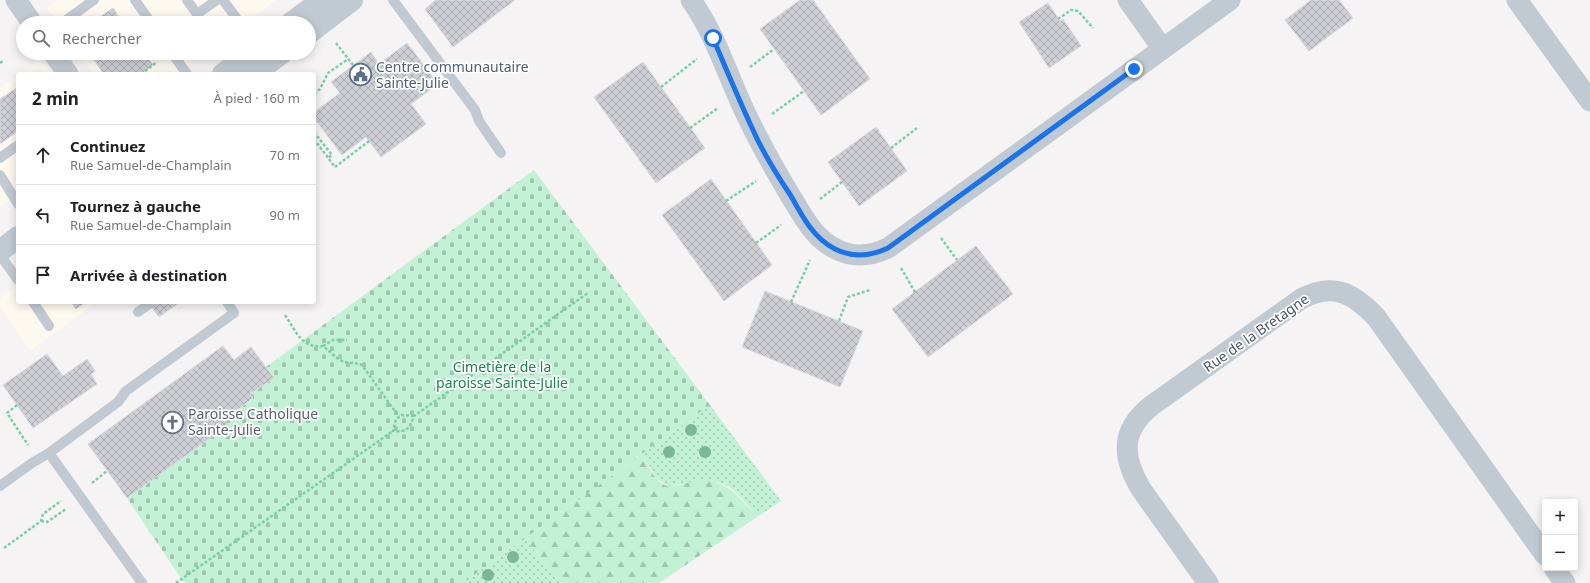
<!DOCTYPE html>
<html lang="fr">
<meta charset="utf-8">
<style>
:root{--surface:#fff;--page:#f6f6f6;--text:#202124;--muted:#757577;--line:#e0e0e0}
body{margin:0;font-family:"Noto Sans",sans-serif;background:var(--page);color:var(--text)}
.controls{position:absolute;right:12px;bottom:12px;display:grid;overflow:hidden;border-radius:4px;box-shadow:0 2px 10px #0003}
.controls button{width:36px;height:36px;display:grid;place-items:center;padding:0;border:0;border-bottom:1px solid var(--line);background:var(--surface);color:var(--text);font:20px sans-serif}
.stop{position:absolute;width:12px;height:12px;margin:-9px;border:3px solid #1a73e8;border-radius:50%;background:#fff}
.stop.end{background:#1a73e8;border-color:#fff;box-shadow:0 1px 4px #0008}
.list{margin:0;padding:0;list-style:none}
h2{display:flex;justify-content:space-between;align-items:center;height:52px;margin:0;padding:0 16px;font-size:17px}
h2 small{font-size:13px;font-weight:400;color:var(--muted)}
.list li{display:grid;grid-template-columns:26px 1fr auto;gap:12px;align-items:center;box-sizing:border-box;height:60px;padding:0 16px;border-top:1px solid var(--line)}
.list b{display:block;font-size:15px;white-space:nowrap}
.list p{margin:0;font-size:13px;white-space:nowrap;color:var(--muted)}
.list em{font-size:13px;font-style:normal;color:var(--muted)}
.icon{flex:none;width:22px;height:22px;fill:none;stroke:currentColor;stroke-width:2;stroke-linecap:round;stroke-linejoin:round}
.map{position:relative;flex:none;width:1590px;height:583px;overflow:hidden}
.search{position:absolute;background:var(--surface);box-shadow:0 2px 10px #0003;left:16px;top:16px;width:300px;height:44px;display:flex;align-items:center;gap:10px;box-sizing:border-box;padding:0 14px;border-radius:22px;color:var(--muted);font-size:15px}
.panel{position:absolute;background:var(--surface);box-shadow:0 2px 10px #0003;left:16px;top:72px;width:300px;height:232px;border-radius:4px}
.map>svg:first-child{display:block}
.commercial{fill:#fdf9ef}
.grass{fill:url(#grass-dots)}
.forest{fill:url(#forest-firs)}
.cemetery{fill:url(#cemetery-stones)}
.building{fill:url(#building-cross-hatch);stroke:#d7d9de}
.lines{fill:none;stroke-linecap:round;stroke-linejoin:round}
.path{stroke:#7ad0a6;stroke-width:2.5;stroke-dasharray:3 2;stroke-linecap:butt}
.service{stroke:#c1cad2;stroke-width:10}
.minor{stroke:#c1cad2;stroke-width:21}
.tertiary{stroke:#c1cad2;stroke-width:22}
.tree{fill:#7bb799}
.route{stroke:#1a73e8;stroke-width:5}
.labels{text-anchor:middle;stroke-width:3.5;stroke-linejoin:round;paint-order:stroke}
.service-label{font-size:14px;fill:#4e5e75;stroke:#fff;text-anchor:start}
.street-label{font-size:14px;fill:#4a5661;stroke:#fff}
.park-label{font-size:14px;fill:#17864f;stroke:#fff}
.worship-label{font-size:14px;fill:#5b616d;stroke:#fff;text-anchor:start}
</style>
<div class="map">
<svg width="1590" height="583" viewBox="0 0 1590 583">
<defs>
<pattern id="grass-dots" width="8" height="8" patternUnits="userSpaceOnUse"><rect width="8" height="8" fill="#c3f1d5"/><path d="M2 2h.1M6 6h.1" fill="none" stroke="#a0c6b0" stroke-width="1.8" stroke-linecap="round"/></pattern>
<pattern id="forest-firs" width="22" height="20" patternUnits="userSpaceOnUse"><rect width="22" height="20" fill="#c3f1d5"/><path d="M5 1l3.5 6h-7zM16 11l3.5 6h-7z" fill="#a0c6b0"/></pattern>
<pattern id="cemetery-stones" width="16" height="16" patternUnits="userSpaceOnUse"><rect width="16" height="16" fill="#c3f1d5"/><path d="M2 7V4a2 2 0 0 1 4 0v3zM10 15v-3a2 2 0 0 1 4 0v3z" fill="#a0c6b0"/></pattern>
<pattern id="building-cross-hatch" width="8" height="8" patternUnits="userSpaceOnUse"><rect width="8" height="8" fill="#cdcfd5"/><path d="M0 0l8 8M0 8l8-8" fill="none" stroke="#a8abb0"/></pattern>
</defs>
<rect width="100%" height="100%" fill="#f5f3f3"/>
<!-- commercial -->
<path class="commercial" d="M58,0H276L245,23H58L47,8Z
M79,53H204L176,74H93Z
M40,59L51,74H19Z
M18,75V194L0,207V88Z
M18,284V302H97L30,351L0,307V298Z"/>
<!-- grass -->
<path class="grass" d="M710,405L781,501L757,517C747,504 734,486 717,482C707,480 680,484 669,486L657,479L642,454Z
M525,538L560,583H463Z"/>
<!-- forest -->
<path class="forest" d="M642,454C648,464 655,484 669,486C675,487 690,482 697,481C724,477 741,498 757,517L659,583H560L525,538Z"/>
<!-- cemetery -->
<path class="cemetery" d="M534,170L710,405L463,583H184L127,498L228,425L224,420L253,399L250,394L273,378L266,367Z"/>
<!-- building -->
<path class="building" d="M436,0H515L453,47L425,9Z
M800,0H813L870,79L821,115L760,29Z
M1311,0H1339L1353,18L1309,51L1285,20Z
M1048,3L1060,21L1063,19L1081,46L1049,68L1019,22Z
M113,8L123,23H91Z
M407,43L438,84L411,104L426,124L381,157L366,137L342,155L314,118V112L340,93L331,82L371,52L379,64Z
M89,53H144L153,65L141,74H104Z
M643,62L705,148L656,183L594,97Z
M18,87V131L0,144V99Z
M876,127L907,171L859,206L828,162Z
M711,179L772,265L724,301L662,215Z
M976,246L1013,294L928,357L892,309Z
M765,291L863,331L840,387L742,347Z
M71,302H86L76,309Z
M148,302H180L159,317Z
M223,346L234,360L251,347L274,378L250,394L253,398L224,420L228,425L127,498L88,444Z
M47,354L63,376L87,359L95,371L91,374L97,384L33,428L3,385Z"/>
<g class="lines">
<!-- path -->
<path class="path" d="M1058,19L1071,10L1078,11L1093,28
M336,43L353,65
M0,63L3,61
M750,67L774,49
M141,74L157,62
M661,87L697,59
M314,94L320,89L328,73L348,59
M772,114L804,91
M314,122L316,121
M690,128L718,108
M314,132L332,155L328,158
M314,139L335,167L369,141
M891,148L917,128
M820,199L842,182
M726,201L756,181
M941,238L957,260
M756,243L781,225
M901,268L915,292
M791,302L810,260
M285,315C296,331 302,349 323,346C330,351 337,360 345,362C351,363 356,363 362,365L399,417
M839,321L848,297L870,290
M323,346L333,340H347
M17,405L7,413L28,445
M414,416L402,415L396,419L393,431C408,432 409,429 414,416L588,293
M92,483L107,471
M41,521L47,522L66,509
M4,548L41,521L43,514L61,501
M176,583L393,431"/>
<!-- service -->
<path class="service" d="M135,0L151,23
M187,0L197,14L217,0
M223,0L240,23
M393,0L475,110L479,121L501,153
M62,23L94,0
M172,53L187,74
M0,158L18,145
M0,175L18,204
M0,255L18,280
M33,302L49,326
M138,312L149,304
M49,453L142,583
M0,486L32,463L49,453L118,402L126,391L234,313L227,302"/>
<!-- minor -->
<path class="minor" d="M16,0L32,23
M691,0C713,31 725,67 740,101C755,135 773,167 793,200C804,218 815,239 836,249C853,258 871,256 888,248L1230,0
M1128,0L1162,48
M1517,0L1590,101
M53,53L68,74
M1554,568L1565,583
M1208,583L1141,489C1122,457 1120,431 1151,406L1301,299C1333,282 1353,293 1376,317L1545,555"/>
<!-- tertiary -->
<path class="tertiary" d="M291,23L322,0
M309,33L352,0
M223,74L251,53
M254,74L282,53
M0,251L18,237"/>
</g>
<!-- trees -->
<g class="tree">
<circle cx="691" cy="430" r="6"/>
<circle cx="669" cy="452" r="6"/>
<circle cx="705" cy="452" r="6"/>
<circle cx="513" cy="557" r="6"/>
<circle cx="488" cy="575" r="6"/>
</g>
<g class="lines">
<!-- route -->
<path class="route" d="M713,38C726,69 739,100 753,130C763,153 777,175 791,196C802,216 814,239 835,249C853,258 871,256 888,248L1134,69"/>
</g>
<!-- icons -->
<defs>
<symbol id="civic-ring" viewBox="-11 -11 22 22"><circle r="9.5" fill="#fff" stroke="#5c6f8a" stroke-width="1.5"/><path d="M-.6-6.5H3V-4.5H.6V-3L4-1V1h2V6H-6V1h2V-1L-.6-3ZM-1.2 2.5V6h2.4V2.5Z" fill="#5c6f8a"/></symbol>
<symbol id="church-ring" viewBox="-11 -11 22 22"><circle r="9.5" fill="#fff" stroke="#6b7280" stroke-width="1.5"/><path d="M-1.2-6h2.4v3.5h3.3v2.4h-3.3V6h-2.4V-.1h-3.3v-2.4h3.3Z" fill="#6b7280"/></symbol>
</defs>
<g fill-rule="evenodd">
<use href="#civic-ring" x="348" y="62" width="25" height="25"/>
<use href="#church-ring" x="160" y="410" width="25" height="25"/>
</g>
<g class="labels">
<!-- service labels -->
<g class="service-label">
<text x="376" y="72">Centre communautaire<tspan x="376" dy="16">Sainte-Julie</tspan></text>
</g>
<!-- street labels -->
<g class="street-label">
<text transform="translate(1256 333) rotate(-35)" y="5">Rue de la Bretagne</text>
</g>
<!-- park labels -->
<g class="park-label">
<text x="502" y="372">Cimetière de la<tspan x="502" dy="16">paroisse Sainte-Julie</tspan></text>
</g>
<!-- worship labels -->
<g class="worship-label">
<text x="188" y="419">Paroisse Catholique<tspan x="188" dy="16">Sainte-Julie</tspan></text>
</g>
</g>
</svg>
<div class="controls">
<button>+</button>
<button>−</button>
</div>
<div class="stop" style="left:713px;top:38px"></div>
<div class="stop end" style="left:1134px;top:69px"></div>
<div class="search"><svg class="icon" aria-label="search" viewBox="0 0 24 24"><circle cx="10" cy="10" r="6"/><path d="M15 15l6 6"/></svg>Rechercher</div>
<section class="panel">
<h2>2 min<small>À pied · 160 m</small></h2>
<ul class="list">
<li><svg class="icon" aria-label="ahead" viewBox="0 0 24 24"><path d="M12 20V5M6 11l6-6 6 6"/></svg><div><b>Continuez</b><p>Rue Samuel-de-Champlain</p></div><em>70 m</em></li>
<li><svg class="icon" aria-label="left" viewBox="0 0 24 24"><path d="M17 20v-9H6M10 6l-5 5 5 5"/></svg><div><b>Tournez à gauche</b><p>Rue Samuel-de-Champlain</p></div><em>90 m</em></li>
<li><svg class="icon" aria-label="arrive" viewBox="0 0 24 24"><path d="M6 21V4h12l-3 4 3 4H6"/></svg><div><b>Arrivée à destination</b></div></li>
</ul>
</section>
</div>
